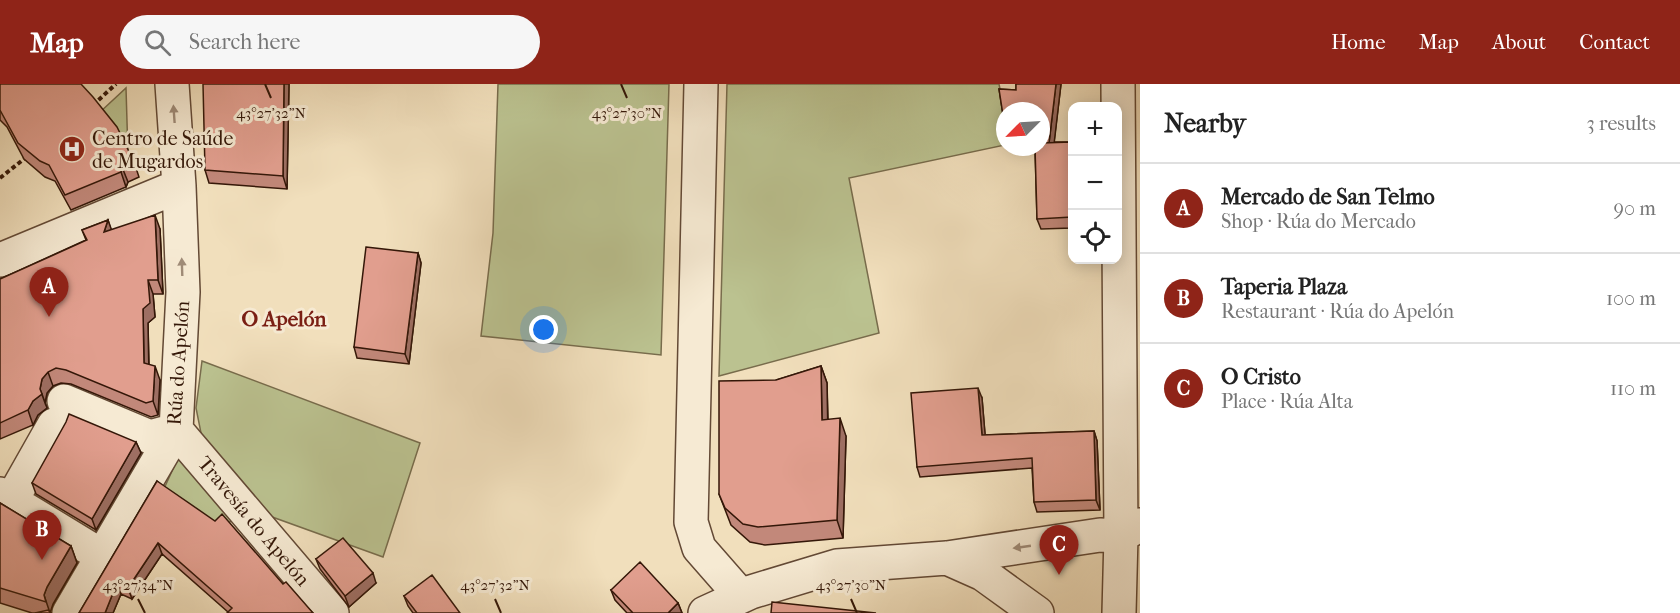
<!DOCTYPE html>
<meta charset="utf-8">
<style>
:root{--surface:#fff;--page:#f6f6f6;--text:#222;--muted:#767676;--line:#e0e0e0;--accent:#8f2418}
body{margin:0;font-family:"IM FELL French Canon",serif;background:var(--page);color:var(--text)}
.controls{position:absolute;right:18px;top:18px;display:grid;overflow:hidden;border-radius:12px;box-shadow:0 3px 15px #0003}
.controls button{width:54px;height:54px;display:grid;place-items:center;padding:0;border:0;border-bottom:2px solid var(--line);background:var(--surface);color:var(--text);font:30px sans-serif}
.compass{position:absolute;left:996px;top:18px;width:54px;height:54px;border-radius:50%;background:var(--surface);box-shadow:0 3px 15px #0003;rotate:246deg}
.you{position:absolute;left:544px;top:246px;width:21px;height:21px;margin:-15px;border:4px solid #fff;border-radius:50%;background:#1a73e8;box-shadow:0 0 0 9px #1a73e833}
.badge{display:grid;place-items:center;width:39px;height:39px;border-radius:50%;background:var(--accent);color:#fff;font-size:20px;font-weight:700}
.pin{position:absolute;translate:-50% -50px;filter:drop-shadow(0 2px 3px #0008)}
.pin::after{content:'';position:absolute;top:32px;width:21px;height:18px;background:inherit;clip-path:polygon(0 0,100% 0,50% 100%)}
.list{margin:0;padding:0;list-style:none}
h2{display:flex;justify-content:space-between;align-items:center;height:78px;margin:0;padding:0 24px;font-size:26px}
h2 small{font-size:20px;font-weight:400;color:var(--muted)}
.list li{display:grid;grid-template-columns:39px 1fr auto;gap:18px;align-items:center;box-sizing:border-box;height:90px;padding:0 24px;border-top:2px solid var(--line)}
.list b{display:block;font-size:22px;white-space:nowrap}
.list p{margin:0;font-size:20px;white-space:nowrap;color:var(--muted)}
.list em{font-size:20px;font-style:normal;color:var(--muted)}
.icon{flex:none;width:33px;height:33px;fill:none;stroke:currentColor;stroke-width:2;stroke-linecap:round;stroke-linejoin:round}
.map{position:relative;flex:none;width:1140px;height:529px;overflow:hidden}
header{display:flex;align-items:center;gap:36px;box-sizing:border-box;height:84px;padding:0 30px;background:var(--accent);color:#fff}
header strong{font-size:28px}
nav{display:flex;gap:33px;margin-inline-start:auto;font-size:21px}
.search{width:420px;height:54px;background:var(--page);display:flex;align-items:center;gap:15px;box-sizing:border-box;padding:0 21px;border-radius:33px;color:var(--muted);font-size:22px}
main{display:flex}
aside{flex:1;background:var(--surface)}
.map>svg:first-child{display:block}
.green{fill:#bbc290;stroke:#786c4c;stroke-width:1.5}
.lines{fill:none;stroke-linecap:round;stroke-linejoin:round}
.minor-casing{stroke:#634935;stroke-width:36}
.path{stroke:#341708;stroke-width:4;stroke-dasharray:4.5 3;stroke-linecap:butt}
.minor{stroke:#f6ead3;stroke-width:33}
.wall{fill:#c2887a;stroke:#341708;stroke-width:1.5}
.shaded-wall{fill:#9e6f63;stroke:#341708;stroke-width:1.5}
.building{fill:#e19e8e;stroke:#341708;stroke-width:1.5}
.oneway{fill:#9f8b78}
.ticks{fill:none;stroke:#341708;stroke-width:2}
.labels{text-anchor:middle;stroke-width:6;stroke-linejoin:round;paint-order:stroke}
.poi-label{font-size:20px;fill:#341708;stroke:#f6ead3;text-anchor:start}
.street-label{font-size:20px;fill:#341708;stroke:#f6ead3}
.neighbourhood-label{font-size:21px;font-weight:bold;fill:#7a1f14;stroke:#f6ead3}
.ticks-label{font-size:15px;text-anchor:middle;fill:#341708;stroke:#f6ead3;stroke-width:6;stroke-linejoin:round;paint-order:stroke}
</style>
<header>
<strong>Map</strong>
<div class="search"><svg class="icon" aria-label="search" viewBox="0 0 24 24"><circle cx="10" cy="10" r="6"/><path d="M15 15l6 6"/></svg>Search here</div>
<nav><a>Home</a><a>Map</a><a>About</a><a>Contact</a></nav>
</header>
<main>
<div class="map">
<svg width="1140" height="529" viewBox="0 0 1140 529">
<rect width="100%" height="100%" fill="#f1dfbc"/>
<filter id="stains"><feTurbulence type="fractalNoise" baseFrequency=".00333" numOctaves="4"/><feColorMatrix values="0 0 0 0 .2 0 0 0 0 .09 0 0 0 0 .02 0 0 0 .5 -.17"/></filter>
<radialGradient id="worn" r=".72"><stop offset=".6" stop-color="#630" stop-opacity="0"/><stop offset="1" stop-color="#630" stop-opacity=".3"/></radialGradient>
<!-- green -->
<path class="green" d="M498,0H669L661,271L481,252L493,149Z
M727,0H999L1005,30V61L849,94L879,249L719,292Z
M126,4L128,71L99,29Z
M202,277L420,359L383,473L264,430L203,359L196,324Z
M178,374L233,435L211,456L162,409Z"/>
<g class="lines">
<defs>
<path id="minor" d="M701,0L691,438L699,464L741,512
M1118,0L1121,452L1119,529
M0,176L179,102
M64,317L150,353L176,346
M176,346L332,529
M0,410L102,472
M11,417L54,341
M947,474L983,490L1037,529
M69,529L176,346L183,208L179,102L172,0
M705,529L751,508L837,482L947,474L1100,451L1121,452L1139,441"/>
</defs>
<!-- minor casing -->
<use href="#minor" class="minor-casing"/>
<!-- path -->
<path class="path" d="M93,21L116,0
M0,94L24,75"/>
<!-- minor -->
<use href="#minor" class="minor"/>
</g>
<!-- wall -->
<path class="wall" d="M0,0L134,78L139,93L128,98L126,103L71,126L55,97L45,93L24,75L7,43L0,36Z
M289,0L287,105L209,99L205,86Z
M1016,0H1061L1054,58H1072V144L1041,145L1037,135L1035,65L1023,63H1041V27H1005V44L999,5L1016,6Z
M108,136L111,146L160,145L163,210H153L155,233L148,239L149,281L160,296L158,331L151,333L71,300L61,299L53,302L47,309L45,319L47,324L38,331L33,341L0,355V195L86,156L82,146Z
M418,169L421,179L409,280L357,274L354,263Z
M821,282L827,299L828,335L846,352L843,454L765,461L750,458L731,441L719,410L776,296Z
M982,314L985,351L1094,347L1097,357L1100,426L1037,428L1034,418L1032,384L920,393L917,383Z
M136,358L141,369L96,446L36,410L32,399Z
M157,397L283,500L313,529L228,528L162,470L132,515L121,510L113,529H79Z
M0,419L71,462L77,479L53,520L50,528L51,529H32L0,519Z
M316,475L376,499L349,523L320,485Z
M611,506L678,519L682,529H627L615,516Z
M404,512L460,529H413L408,522Z"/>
<!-- shaded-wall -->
<path class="shaded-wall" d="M284,0H289L287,105L283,92Z
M1056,0H1061L1053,69L1049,59Z
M122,83L128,98L126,103L121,88Z
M155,131L160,145L163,210L158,196Z
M108,136L113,150L104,148Z
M418,169L421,179L409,280L405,270Z
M148,196L153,210L155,233L148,239L149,293L144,279L143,225Z
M155,282L160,296L158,331L153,317Z
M821,282L827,299L828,353L822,336Z
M48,288L53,302L47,309L45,319L40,305L42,295Z
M978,304L982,314L986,361L982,351Z
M42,310L47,324L38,331L33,341L28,326L33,317Z
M840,334L846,352L843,454L837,436Z
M1094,347L1097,357L1100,426L1096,416Z
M136,358L141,369L96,446L92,435Z
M158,459L162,470L132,515L128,504Z
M71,462L77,479L53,520L50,529L44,511L47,503Z
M373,489L376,499L349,523L345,512Z
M117,499L121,510L113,529H105Z
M678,519L682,529H668Z"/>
<!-- building -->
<path class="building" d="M0,0H81L93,13L117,43L134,78L122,83L121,88L65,111L49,81L40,77L18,59L0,26Z
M203,0H284L283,92L205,86Z
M1016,0H1056L1049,59L1041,58V27H1005V44L999,5L1016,6Z
M1072,58V133L1037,135L1035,63H1041V59Z
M155,131L158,196H148L150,219L143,225L144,279L155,282L153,317L146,319L66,286L56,284L48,288L42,295L40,305L42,310L33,317L28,326L0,339V195L87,156L82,146L108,136L104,148Z
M366,163L418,169L405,270L354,263Z
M821,282L822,336L840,334L837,436L758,443L743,440L725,424L719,410V297L776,296Z
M978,304L982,351L1094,347L1096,416L1034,418L1032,374L917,383L911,309Z
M69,330L136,358L92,435L32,399L66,338Z
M157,397L215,437L222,430L283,500L286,498L313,529H227L232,524L158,459L128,504L117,499L105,529H79Z
M0,419L71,462L47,503L44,511L46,518L0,504Z
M343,454L373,489L345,512L316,475Z
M640,478L678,519L668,529H633L611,506Z
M432,491L460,529H417L404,512Z
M772,518L876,529H771Z
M48,526L51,529H35Z"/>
<!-- one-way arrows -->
<defs><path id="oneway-solid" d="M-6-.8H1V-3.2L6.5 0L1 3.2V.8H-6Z" transform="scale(1.5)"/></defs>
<g class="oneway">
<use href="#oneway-solid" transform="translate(174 30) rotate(-94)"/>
<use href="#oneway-solid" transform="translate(182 183) rotate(-92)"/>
<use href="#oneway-solid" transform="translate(1022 463) rotate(172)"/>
</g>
<!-- ticks -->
<path class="ticks" d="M265,0L271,14M621,0L627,14M138,515L145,529M495,515L501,529M851,515L857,529"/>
<!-- icons -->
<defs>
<symbol id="hospital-disc" viewBox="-11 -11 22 22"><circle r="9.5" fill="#8f2418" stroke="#f6ead3"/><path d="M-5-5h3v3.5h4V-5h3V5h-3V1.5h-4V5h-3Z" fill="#fff"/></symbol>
</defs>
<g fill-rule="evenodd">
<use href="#hospital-disc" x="57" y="50" width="30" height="30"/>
</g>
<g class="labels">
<!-- poi labels -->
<g class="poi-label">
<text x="92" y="61">Centro de Saúde<tspan x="92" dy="23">de Mugardos</tspan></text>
</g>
<!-- street labels -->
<g class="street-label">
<text transform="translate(178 279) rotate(-86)" y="7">Rúa do Apelón</text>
<text transform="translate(254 437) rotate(50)" y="7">Travesía do Apelón</text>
</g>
<!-- neighbourhood labels -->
<g class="neighbourhood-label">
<text x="284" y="242">O Apelón</text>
</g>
</g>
<g class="ticks-label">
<text x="627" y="34">43°27'30"N</text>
<text x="271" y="34">43°27'32"N</text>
<text x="138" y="506">43°27'34"N</text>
<text x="495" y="506">43°27'32"N</text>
<text x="851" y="506">43°27'30"N</text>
</g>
<rect width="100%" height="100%" filter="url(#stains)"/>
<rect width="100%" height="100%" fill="url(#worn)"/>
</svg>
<div class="controls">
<button>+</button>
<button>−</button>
<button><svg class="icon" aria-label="locate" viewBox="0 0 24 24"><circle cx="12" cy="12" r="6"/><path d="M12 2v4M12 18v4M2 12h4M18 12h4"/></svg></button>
</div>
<svg class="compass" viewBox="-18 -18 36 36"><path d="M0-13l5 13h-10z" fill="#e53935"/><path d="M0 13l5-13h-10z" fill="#767676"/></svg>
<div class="you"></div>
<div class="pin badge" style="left:49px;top:233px">A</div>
<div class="pin badge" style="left:42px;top:476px">B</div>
<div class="pin badge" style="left:1059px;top:491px">C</div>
</div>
<aside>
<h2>Nearby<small>3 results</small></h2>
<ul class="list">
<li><span class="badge">A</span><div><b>Mercado de San Telmo</b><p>Shop · Rúa do Mercado</p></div><em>90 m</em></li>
<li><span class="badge">B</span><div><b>Taperia Plaza</b><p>Restaurant · Rúa do Apelón</p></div><em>100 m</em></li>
<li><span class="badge">C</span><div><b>O Cristo</b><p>Place · Rúa Alta</p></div><em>110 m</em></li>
</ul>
</aside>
</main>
